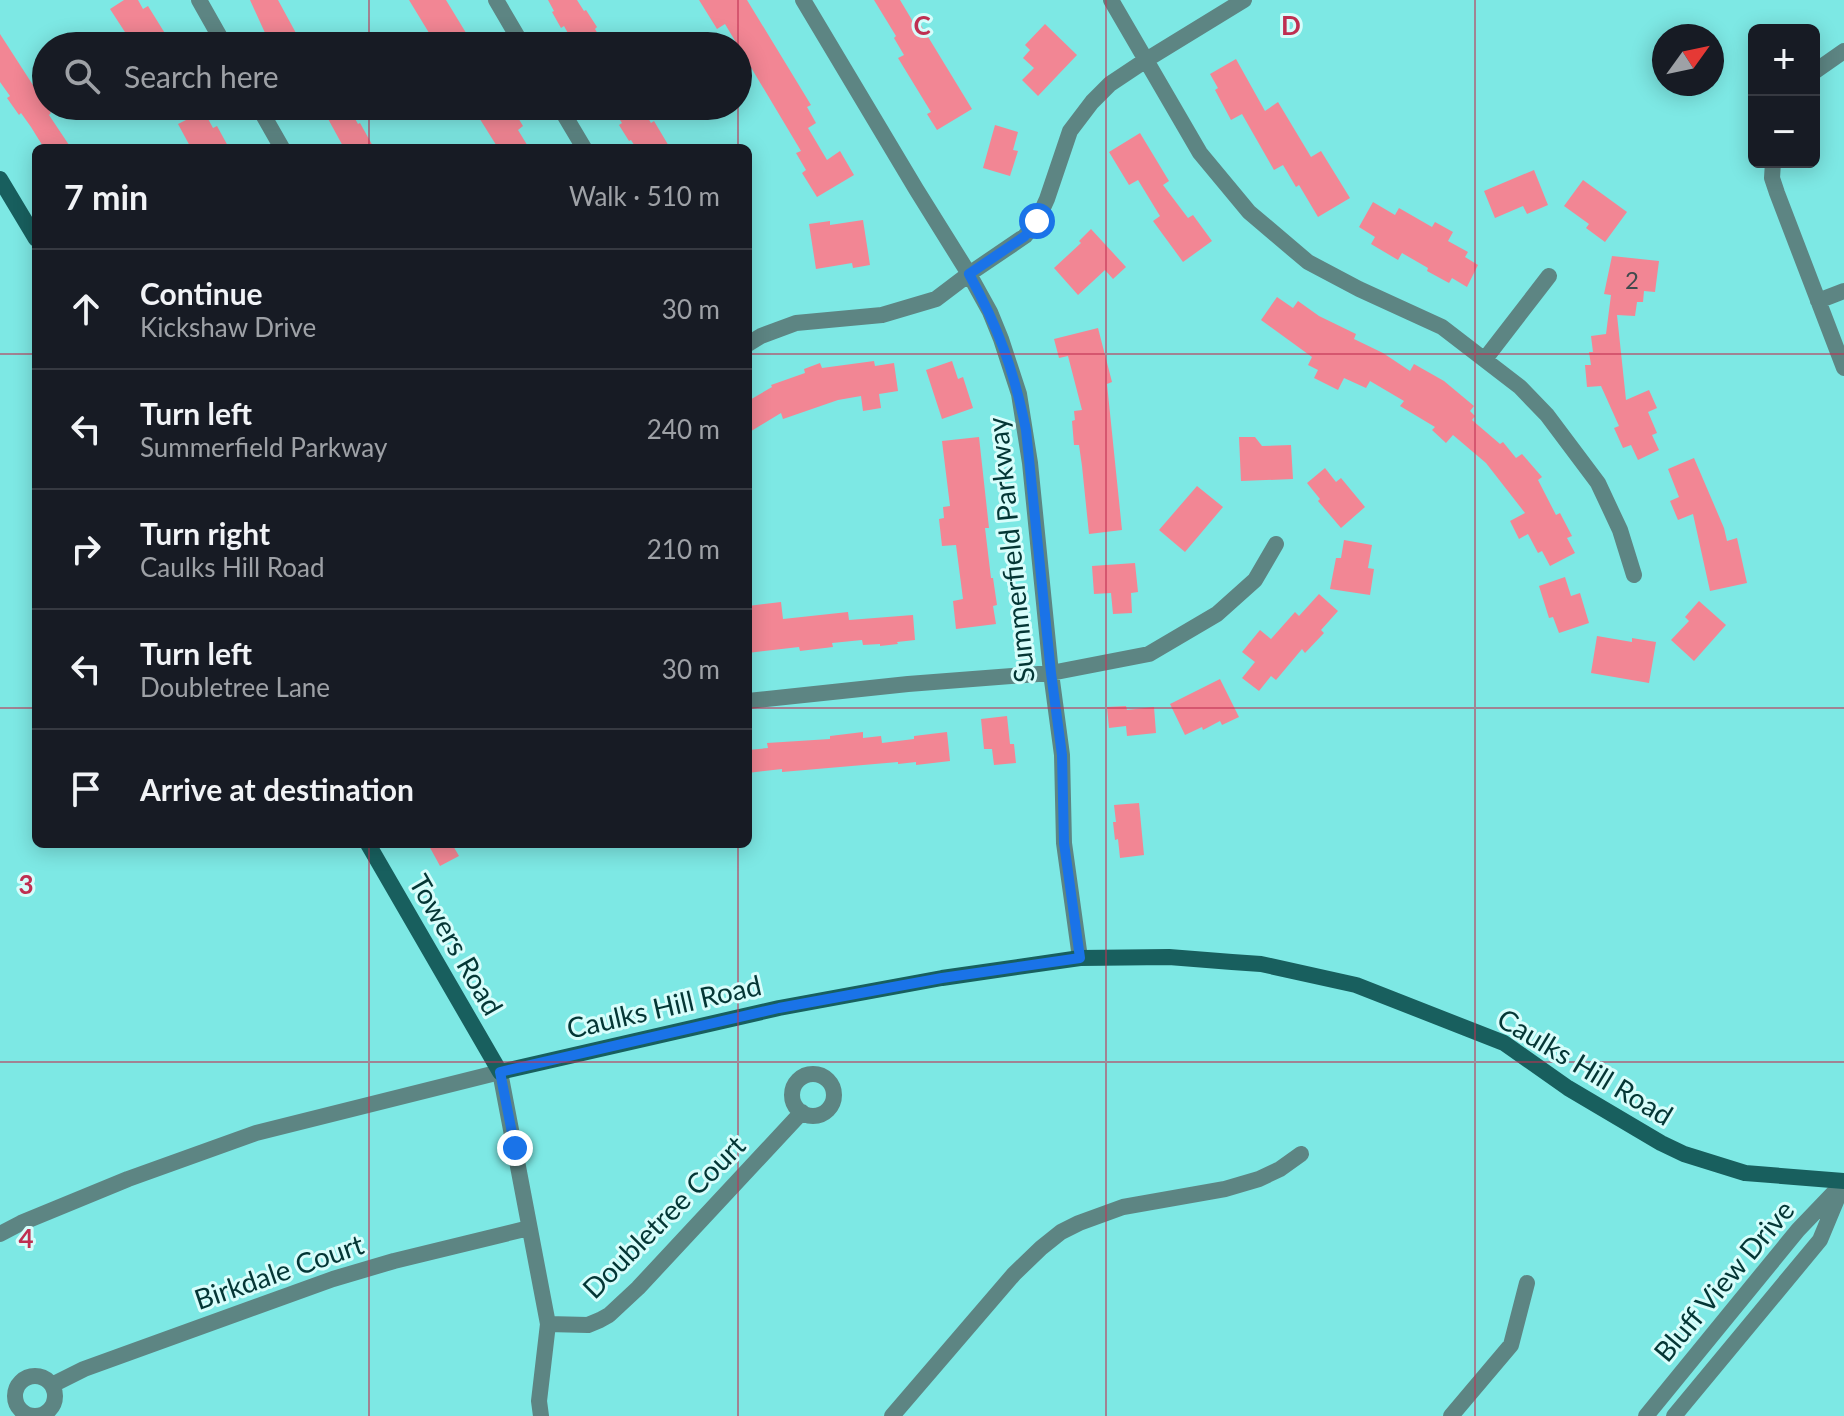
<!DOCTYPE html>
<meta charset="utf-8">
<style>
:root{--surface:#171b24;--page:#242831;--text:#f1f3f6;--muted:#9ea1a6;--line:#363941}
body{margin:0;font-family:Lato,sans-serif;background:var(--page);color:var(--text)}
.controls{position:absolute;right:24px;top:24px;display:grid;overflow:hidden;border-radius:12px;box-shadow:0 4px 20px #0003}
.controls button{width:72px;height:72px;display:grid;place-items:center;padding:0;border:0;border-bottom:2px solid var(--line);background:var(--surface);color:var(--text);font:40px sans-serif}
.compass{position:absolute;left:1652px;top:24px;width:72px;height:72px;border-radius:50%;background:var(--surface);box-shadow:0 4px 20px #0003;rotate:57deg}
.stop{position:absolute;width:24px;height:24px;margin:-18px;border:6px solid #1a73e8;border-radius:50%;background:#fff}
.stop.end{background:#1a73e8;border-color:#fff;box-shadow:0 2px 8px #0008}
.list{margin:0;padding:0;list-style:none}
h2{display:flex;justify-content:space-between;align-items:center;height:104px;margin:0;padding:0 32px;font-size:34px}
h2 small{font-size:26px;font-weight:400;color:var(--muted)}
.list li{display:grid;grid-template-columns:52px 1fr auto;gap:24px;align-items:center;box-sizing:border-box;height:120px;padding:0 32px;border-top:2px solid var(--line)}
.list b{display:block;font-size:30px;white-space:nowrap}
.list p{margin:0;font-size:26px;white-space:nowrap;color:var(--muted)}
.list em{font-size:26px;font-style:normal;color:var(--muted)}
.icon{flex:none;width:44px;height:44px;fill:none;stroke:currentColor;stroke-width:2;stroke-linecap:round;stroke-linejoin:round}
.map{position:relative;flex:none;width:1844px;height:1416px;overflow:hidden}
.search{position:absolute;background:var(--surface);box-shadow:0 4px 20px #0003;left:32px;top:32px;width:720px;height:88px;display:flex;align-items:center;gap:20px;box-sizing:border-box;padding:0 28px;border-radius:44px;color:var(--muted);font-size:30px}
.panel{position:absolute;background:var(--surface);box-shadow:0 4px 20px #0003;left:32px;top:144px;width:720px;height:704px;border-radius:12px}
.map>svg:first-child{display:block}
.building{fill:#f28694}
.lines{fill:none;stroke-linecap:round;stroke-linejoin:round}
.minor{stroke:#5d8583;stroke-width:16}
.tertiary{stroke:#5d8583;stroke-width:16}
.secondary{stroke:#185f5e;stroke-width:16}
.route{stroke:#1a73e8;stroke-width:10}
.grid{fill:none;stroke:#bf2f51;stroke-width:2;stroke-opacity:0.55}
.labels{text-anchor:middle;stroke-width:6;stroke-linejoin:round;paint-order:stroke}
.number-label{font-size:24px;fill:#404a4d}
.street-label{font-size:28px;fill:#043635;stroke:#d7fdfb}
.grid-label{font-size:26px;text-anchor:middle;font-weight:bold;fill:#bf2f51;stroke:#d7fdfb;stroke-width:6;stroke-linejoin:round;paint-order:stroke}
</style>
<div class="map">
<svg width="1844" height="1416" viewBox="0 0 1844 1416">
<rect width="100%" height="100%" fill="#7de8e4"/>
<!-- building -->
<path class="building" d="M124,0H138L143,9L148,6L166,35L148,46H134L110,9Z
M250,0H278L303,46H271Z
M409,0H446L474,46H437Z
M548,0H577L584,11L586,10L597,27L595,29L605,46H575L564,26L561,28L552,12L554,11Z
M699,0H747L811,105L807,107L816,123L808,128L827,160L840,151L854,175L817,197L802,173L806,170L796,153L801,151L725,24L717,29Z
M874,0H900L915,25L919,22L972,109L937,130L927,114L931,112L898,58L904,55L894,38L896,36Z
M1045,24L1077,55L1038,96L1022,80L1034,68L1023,58L1030,50L1025,45Z
M0,34L51,113L49,115L71,148H44L31,127L21,113L19,115L7,98L10,96L0,82Z
M1236,59L1265,111L1278,102L1311,157L1321,151L1350,198L1318,217L1299,185L1296,187L1283,165L1274,170L1242,114L1231,120L1215,90L1218,88L1210,74Z
M178,106H201L213,128L217,126L229,148H191L178,124L186,120Z
M321,106H348L358,124L360,123L374,148H344Z
M493,106H511L523,126L518,130L529,148H498L478,116Z
M611,106H641L651,123L654,121L670,148H636L631,140L629,141L619,125L622,123Z
M995,125L1018,132L1013,150L1018,151L1010,176L983,168Z
M1140,133L1169,181L1163,185L1188,218L1193,215L1212,241L1183,262L1153,221L1160,216L1138,180L1129,185L1109,152Z
M1534,170L1548,205L1527,214L1523,206L1495,218L1484,191Z
M1583,180L1627,212L1605,242L1586,228L1589,224L1564,206Z
M1373,202L1395,215L1399,208L1432,227L1435,222L1453,232L1448,241L1468,252L1465,257L1478,265L1467,287L1452,278L1449,283L1427,271L1428,268L1402,253L1398,260L1371,244L1375,237L1359,227Z
M863,220L870,265L853,268L852,263L816,269L809,224L830,221V225Z
M1091,229L1126,267L1113,279L1105,270L1078,295L1054,268L1081,243L1079,241Z
M1612,256L1659,261L1655,292L1644,291L1643,302H1637L1635,316L1617,315L1626,400L1649,390L1657,408L1648,412L1657,433L1652,435L1659,450L1638,460L1631,445L1623,448L1614,428L1619,426L1601,386L1587,387L1585,365H1591L1589,352H1593L1591,336L1606,334L1611,295L1604,294Z
M1277,297L1293,308L1298,301L1319,316L1356,334L1354,339L1383,353L1410,371L1414,364L1444,381L1474,406L1470,411L1475,416L1472,420L1500,444L1503,442L1516,458L1522,454L1542,477L1538,480L1556,515L1560,513L1572,536L1567,538L1575,553L1550,566L1542,551L1538,553L1528,534L1519,539L1510,521L1525,513L1486,463L1453,435L1446,443L1432,430L1435,427L1400,406L1404,401L1370,381L1366,388L1344,378L1338,390L1314,378L1318,370L1308,365L1312,357L1261,320Z
M1098,328L1112,382L1107,384L1122,530L1089,534L1082,466L1079,445H1074L1072,421L1075,420L1074,411L1082,410L1068,356L1059,358L1054,339Z
M874,361L875,366L894,363L898,391L879,394L881,408L863,411L861,396L838,400L783,419L781,413L748,433V401L772,387L771,385L805,373L804,369L820,363L822,368Z
M952,361L958,379L963,377L973,408L942,419L926,370Z
M979,437L989,528H985L991,578H993L997,605L993,606L996,624L956,629L953,601L963,599L956,545L942,546L939,519L944,518L943,507L950,506L942,441Z
M1239,437H1255L1262,446L1291,445L1293,479L1241,481Z
M1694,458L1724,528L1727,541L1737,538L1747,583L1710,591L1693,514L1678,520L1670,501L1679,497L1668,469Z
M1325,468L1336,482L1341,478L1365,507L1341,528L1318,501L1320,499L1307,483Z
M1197,486L1223,507L1185,552L1159,530Z
M1344,540L1372,545L1368,568L1374,569L1370,595L1330,589L1336,558H1341Z
M1135,563L1138,592L1131,593L1132,613L1113,614L1111,593L1094,594L1092,566Z
M1565,577L1571,596L1580,593L1589,623L1559,633L1553,617L1549,618L1539,586Z
M1319,594L1338,611L1321,630L1324,633L1305,653L1302,649L1276,680L1271,676L1259,691L1242,678L1255,662L1242,652L1260,630L1271,639L1295,612L1299,616Z
M1699,601L1726,625L1694,661L1671,640L1689,621L1685,617Z
M781,602L783,619L848,612L849,620L913,615L915,640L897,642L898,644L880,646V644L863,645L862,640L832,643L833,647L800,651L799,647L748,653V606Z
M1597,636L1632,642V638L1656,642L1649,683L1591,673Z
M1220,679L1239,717L1222,725L1220,721L1203,730L1202,727L1185,735L1170,704Z
M1126,706L1127,710L1154,707L1156,733L1127,736L1126,726L1109,728L1107,707Z
M1007,716L1010,744H1014L1016,763L994,765L992,749H984L981,719Z
M863,732V738L881,736L882,743L914,739V736L947,732L950,761L916,765V762L898,764V762L782,772V769L748,773V750L768,748L767,743L830,739V736Z
M1139,803L1144,855L1120,858L1118,839L1115,840L1113,822H1116L1114,805Z
M428,844H452L459,856L440,866Z"/>
<g class="lines">
<!-- minor -->
<path class="minor" d="M199,0L225,46
M496,0L523,46
M803,0L916,189L969,274L990,312L1001,339L1019,394L1030,463L1051,673L1062,755L1064,843L1080,958
M1111,0L1200,153L1249,212L1308,262L1359,289L1442,327L1520,387L1547,415L1598,483L1620,530L1634,575
M1814,72L1844,51
M258,106L282,148
M559,106L584,148
M1773,162L1772,178L1777,193L1844,368
M1818,301L1844,291
M748,344L761,336L796,323L882,315L936,299L969,274L1025,236L1037,221L1047,199L1070,131L1092,102L1110,84L1146,60L1244,0
M1485,359L1549,276
M748,701L908,684L1051,673L1149,654L1217,614L1255,580L1276,544
M500,1072L548,1324L539,1401L541,1416
M792 1095a21 21 0 1 1 42 0a21 21 0 1 1-42 0Z
M548,1324L588,1325L600,1320L609,1315L638,1288L802,1112
M15 1396a20 20 0 1 1 40 0a20 20 0 1 1-40 0Z
M52,1385L84,1369L333,1279L394,1261L529,1228
M892,1416L1014,1274L1041,1248L1061,1232L1079,1223L1123,1207L1225,1189L1259,1179L1280,1169L1301,1154
M1451,1416L1511,1345L1527,1283
M1646,1416L1798,1230L1844,1182
M1674,1416L1820,1240L1842,1187"/>
<!-- tertiary -->
<path class="tertiary" d="M0,1234L21,1223L128,1179L256,1133L500,1072"/>
<!-- secondary -->
<path class="secondary" d="M0,179L36,239
M368,844L500,1072L779,1008L942,978L1080,958L1169,957L1232,962L1261,964L1356,985L1504,1043L1568,1088L1661,1143L1684,1154L1745,1173L1844,1181"/>
</g>
<g class="lines">
<!-- route -->
<path class="route" d="M515,1148L500,1072L779,1008L942,978L1080,958L1064,843L1062,755L1051,673L1026,430C1014,370 998,327 969,274L1025,236L1037,221"/>
</g>
<!-- grid -->
<path class="grid" d="M369,0V46M738,0V46M1106,0V1416M1475,0V1416M369,106V148M738,106V148M0,354H36M748,354H1844M0,708H36M748,708H1844M369,844V1416M738,844V1416M0,1062H1844"/>
<g class="labels">
<!-- number labels -->
<g class="number-label">
<text x="1632" y="289">2</text>
</g>
<!-- street labels -->
<g class="street-label">
<text transform="translate(1011 550) rotate(-96)" y="10">Summerfield Parkway</text>
<text transform="translate(456 945) rotate(60)" y="10">Towers Road</text>
<text transform="translate(664 1007) rotate(-13)" y="10">Caulks Hill Road</text>
<text transform="translate(1585 1067) rotate(31)" y="10">Caulks Hill Road</text>
<text transform="translate(664 1217) rotate(-45)" y="10">Doubletree Court</text>
<text transform="translate(279 1272) rotate(-19)" y="10">Birkdale Court</text>
<text transform="translate(1724 1281) rotate(-50)" y="10">Bluff View Drive</text>
</g>
</g>
<g class="grid-label">
<text x="922" y="35">C</text>
<text x="1291" y="35">D</text>
<text x="26" y="894">3</text>
<text x="26" y="1248">4</text>
</g>
</svg>
<div class="controls">
<button>+</button>
<button>−</button>
</div>
<svg class="compass" viewBox="-18 -18 36 36"><path d="M0-13l5 13h-10z" fill="#e53935"/><path d="M0 13l5-13h-10z" fill="#9ea1a6"/></svg>
<div class="stop" style="left:1037px;top:221px"></div>
<div class="stop end" style="left:515px;top:1148px"></div>
<div class="search"><svg class="icon" aria-label="search" viewBox="0 0 24 24"><circle cx="10" cy="10" r="6"/><path d="M15 15l6 6"/></svg>Search here</div>
<section class="panel">
<h2>7 min<small>Walk · 510 m</small></h2>
<ul class="list">
<li><svg class="icon" aria-label="ahead" viewBox="0 0 24 24"><path d="M12 20V5M6 11l6-6 6 6"/></svg><div><b>Continue</b><p>Kickshaw Drive</p></div><em>30 m</em></li>
<li><svg class="icon" aria-label="left" viewBox="0 0 24 24"><path d="M17 20v-9H6M10 6l-5 5 5 5"/></svg><div><b>Turn left</b><p>Summerfield Parkway</p></div><em>240 m</em></li>
<li><svg class="icon" aria-label="right" viewBox="0 0 24 24"><path d="M7 20v-9h11M14 6l5 5-5 5"/></svg><div><b>Turn right</b><p>Caulks Hill Road</p></div><em>210 m</em></li>
<li><svg class="icon" aria-label="left" viewBox="0 0 24 24"><path d="M17 20v-9H6M10 6l-5 5 5 5"/></svg><div><b>Turn left</b><p>Doubletree Lane</p></div><em>30 m</em></li>
<li><svg class="icon" aria-label="arrive" viewBox="0 0 24 24"><path d="M6 21V4h12l-3 4 3 4H6"/></svg><div><b>Arrive at destination</b></div></li>
</ul>
</section>
</div>
